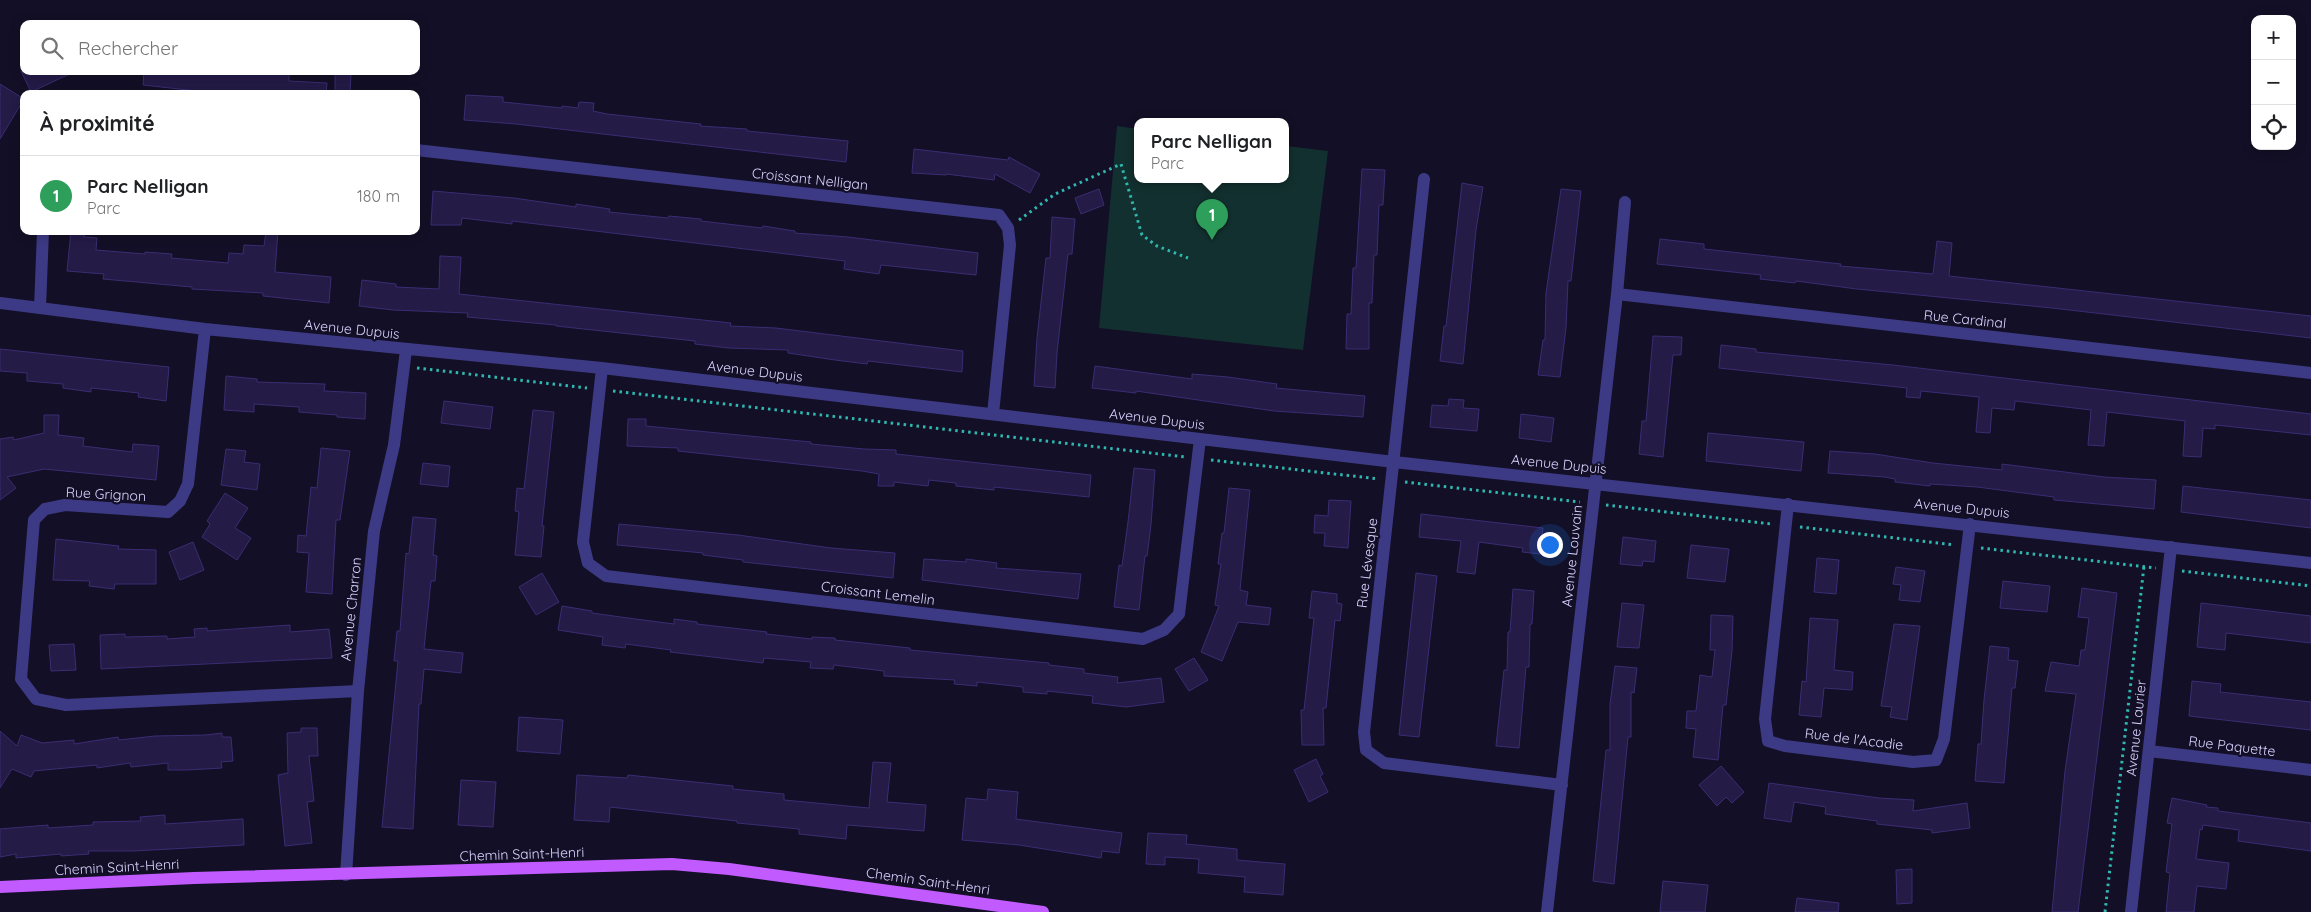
<!DOCTYPE html>
<html lang="fr">
<meta charset="utf-8">
<style>
:root{--surface:#fff;--page:#f6f6f6;--text:#202124;--muted:#757577;--line:#e0e0e0;--accent:#1a73e8}
body{margin:0;font-family:Quicksand,sans-serif;background:var(--page);color:var(--text)}
.controls{position:absolute;right:15px;top:15px;display:grid;overflow:hidden;border-radius:10px;box-shadow:0 2px 12px #0003}
.controls button{width:45px;height:45px;display:grid;place-items:center;padding:0;border:0;border-bottom:1px solid var(--line);background:var(--surface);color:var(--text);font:25px sans-serif}
.you{position:absolute;left:1549px;top:544px;width:18px;height:18px;margin:-12px;border:4px solid #fff;border-radius:50%;background:#1a73e8;box-shadow:0 0 0 8px #1a73e833}
.badge{display:grid;place-items:center;width:32px;height:32px;border-radius:50%;background:var(--accent);color:#fff;font-size:16px;font-weight:700}
.pin{position:absolute;translate:-50% -41px;filter:drop-shadow(0 1px 2px #0008)}
.pin::after{content:'';position:absolute;top:26px;width:18px;height:15px;background:inherit;clip-path:polygon(0 0,100% 0,50% 100%)}
.popup{position:absolute;left:1134px;top:118px;width:155px;height:65px;box-sizing:border-box;display:grid;place-content:center;border-radius:10px;background:var(--surface);filter:drop-shadow(0 1px 4px #0005);font-size:16px;white-space:nowrap;color:var(--muted)}
.popup b{font-size:19px;color:var(--text)}
.popup::after{content:'';position:absolute;left:50%;top:100%;margin-left:-10px;border:10px solid transparent;border-top-color:var(--surface)}
.list{margin:0;padding:0;list-style:none}
h2{display:flex;justify-content:space-between;align-items:center;height:65px;margin:0;padding:0 20px;font-size:21px}
h2 small{font-size:16px;font-weight:400;color:var(--muted)}
.list li{display:grid;grid-template-columns:32px 1fr auto;gap:15px;align-items:center;box-sizing:border-box;height:80px;padding:0 20px;border-top:1px solid var(--line)}
.list b{display:block;font-size:19px;white-space:nowrap}
.list p{margin:0;font-size:16px;white-space:nowrap;color:var(--muted)}
.list em{font-size:16px;font-style:normal;color:var(--muted)}
.icon{flex:none;width:28px;height:28px;fill:none;stroke:currentColor;stroke-width:2;stroke-linecap:round;stroke-linejoin:round}
.map{position:relative;flex:none;width:2311px;height:912px;overflow:hidden}
.search{position:absolute;background:var(--surface);box-shadow:0 2px 12px #0003;left:20px;top:20px;width:400px;height:55px;display:flex;align-items:center;gap:12px;box-sizing:border-box;padding:0 18px;border-radius:10px;color:var(--muted);font-size:19px}
.panel{position:absolute;background:var(--surface);box-shadow:0 2px 12px #0003;left:20px;top:90px;width:400px;height:145px;border-radius:10px}
.map>svg:first-child{display:block}
.green{fill:#12302f}
.building{fill:#241b47;stroke:#3b2d73}
.lines{fill:none;stroke-linecap:round;stroke-linejoin:round}
.path{stroke:#2fb8b0;stroke-width:3;stroke-dasharray:2.5 4;stroke-linecap:butt}
.minor{stroke:#3d3a85;stroke-width:12}
.major{stroke:#c25bff;stroke-width:12}
.labels{text-anchor:middle;stroke-width:4.5;stroke-linejoin:round;paint-order:stroke}
.street-label{font-size:14px;fill:#d9d4ff;stroke:#130f26}
</style>
<div class="map">
<svg width="2311" height="912" viewBox="0 0 2311 912">
<rect width="100%" height="100%" fill="#130f26"/>
<!-- green -->
<path class="green" d="M1117,126L1138,129V179H1286V146L1328,151L1303,350L1099,328Z"/>
<!-- building -->
<path class="building" d="M21,71H76L31,92Z
M144,71L289,72V81L327,83L326,94H224L143,85Z
M335,74H351L350,94H335Z
M0,84L24,99L0,139Z
M466,95L503,97V102L562,108V106L578,108L579,102L594,103L593,111L607,114L701,124L700,126L747,129V131L848,141L846,162L516,124L464,120Z
M914,149L1008,160L1009,157L1040,174L1030,193L995,174L994,180L946,174V175L912,173Z
M1362,169L1385,170L1383,205H1379L1377,255H1374L1372,303H1369V349H1346L1347,314H1351L1353,268H1356Z
M1462,183L1483,187L1476,230L1463,364L1440,361L1444,326H1446Z
M1099,189L1104,205L1081,214L1075,198Z
M1561,189L1581,191L1571,281H1568L1566,328L1560,377L1538,375L1543,340H1545L1546,293Z
M433,191L514,198L576,207V204L610,209L609,212L668,218L669,216L701,219V221L762,228L763,226L795,231V233L848,237L978,253L976,275L881,265L879,274L844,269L845,261L512,221V224L462,218L461,225H431Z
M1052,217L1075,219L1072,254H1068L1057,353L1055,388L1034,386L1037,338L1046,258H1050Z
M71,231H84V237L97,238L96,250L145,254V252L172,254L171,258L228,263L229,253L243,254L244,245L264,246L266,231H278L275,272L331,277L329,303L263,296V293L192,289V287L103,279L104,274L67,271Z
M1660,239L1704,244V249L1841,264L1840,266L1933,274L1937,241L1952,243L1949,276L2311,316V338L2052,308L1857,289L1796,281L1795,283L1760,279L1761,275L1657,264Z
M440,256L461,257L459,294L731,323L730,326L776,328L963,351L962,372L868,361L867,364L835,360L788,353V350L728,348L695,344V341L556,326V325L467,317L468,313L393,310L359,306L362,280L396,284V287L439,289Z
M1653,336L1682,337L1681,355H1673L1663,457L1639,454L1642,421H1646Z
M1721,345L1756,349V352L1893,365L2311,414V435L2215,425V429L2203,428L2201,457L2183,456L2185,421L2107,412L2104,446L2088,445L2091,410L2015,401L2014,410L1992,408L1990,433L1976,432L1979,397L1921,391L1920,398L1906,397L1907,388L1719,368Z
M0,349L169,367L166,401L138,397L139,393L91,388V392L63,388V384L27,381V373L0,371Z
M1095,366L1192,379V374L1228,377L1277,384L1276,388L1365,396L1363,417L1274,411L1136,391V393L1092,388Z
M226,376L257,379V382L325,384L324,391L366,393L365,419L337,417V415L299,412V407L254,404V412L224,410Z
M1449,399L1464,400L1463,408L1479,409L1477,431L1430,427L1432,405L1448,406Z
M444,401L493,407L490,429L441,423Z
M533,410L554,412L542,526H544L541,557L515,555L519,512L515,511L517,488L524,489Z
M1521,414L1554,418L1551,442L1519,438Z
M44,415H59L58,435L84,438L83,446L132,452L133,444L159,446L156,480L44,469L7,477L16,488L0,500V439L13,437L14,440L44,433Z
M628,419H646V426L811,442V444L864,449L896,450V454L1091,475L1089,497L994,487V490L956,486V483L929,480L928,486L894,482V486H878L879,474L862,471L678,451V448L627,446Z
M1708,433L1804,442L1801,471L1706,461Z
M321,448L350,451L340,520H336L332,594L306,592L309,553L297,552L298,535L306,536L311,487L317,488Z
M226,449L246,451L244,462L260,464L257,490L221,485Z
M1830,451L1875,454L1933,463L2002,470V464L2104,477L2156,480L2154,509L2054,500V497L1977,487L1930,484V486L1895,482V479L1885,477L1828,473Z
M423,463L450,466L448,487L420,484Z
M1134,468L1155,470L1151,525L1147,556H1145L1139,610L1114,607L1119,565L1122,566L1128,522Z
M2183,486L2311,500V528L2181,512Z
M1229,488L1250,490L1240,590L1248,592L1246,605L1271,608L1269,625L1238,622L1222,661L1201,652L1219,606L1215,605L1221,564H1218L1222,533H1224Z
M225,493L248,508L235,528L251,538L237,560L202,537L210,524L207,521Z
M1329,500L1351,501L1348,548L1324,546L1325,533H1314L1315,515L1328,516Z
M1421,514L1543,528L1540,554L1522,552L1523,548L1479,542L1475,574L1457,572L1461,541L1419,537Z
M413,517L436,519L433,555L437,556L435,581H431L424,649L463,653L461,673L424,669L421,704H419L413,829L382,827L398,661H394L397,631H400L406,553L409,554Z
M619,524L738,535L831,548L895,553L893,578L743,562V560L703,555V553L617,545Z
M1623,537L1656,541L1654,562L1643,561L1642,566L1620,564Z
M56,539L119,546L118,549L156,550V584H115L114,589L89,586L90,581L53,580Z
M193,542L204,570L180,580L169,552Z
M1691,545L1729,549L1725,582L1687,578Z
M1817,558L1839,560L1836,594L1814,592Z
M924,559L966,562V559L997,563L996,568L1081,574L1078,599L922,580Z
M1896,567L1925,571L1920,602L1899,600L1901,585L1893,584Z
M542,573L559,602L536,615L519,587Z
M1416,573L1437,576L1419,737L1399,735Z
M2003,581L2050,586L2047,612L2000,608Z
M2082,588L2117,593L2078,912H2052L2065,771L2076,694L2045,691L2051,662L2079,666L2081,650H2085L2089,618L2078,617Z
M1513,589L1534,591L1532,624H1530L1529,667H1526L1519,748L1496,746L1504,670H1507L1508,632H1510Z
M1312,591L1337,594V603L1342,604L1340,621L1335,620L1326,708H1323L1324,745H1302L1301,710H1304L1314,618H1309Z
M1622,603L1644,605L1639,648L1617,647Z
M2201,603L2311,616V643L2226,633L2225,650L2197,647Z
M562,606L592,611V613L628,618L674,624V619L697,622V624L767,632L766,634L812,639V637L835,638V640L910,648V650L1049,663V665L1084,669V673L1118,677L1117,683L1161,678L1164,702L1126,707L1092,703L1093,696L1047,691V694L1023,692V687L977,682V686L954,684L955,680L884,676V671L834,665L833,669L810,668L811,662L764,658L763,663L670,652L671,650L626,644L625,648L602,645L603,637L558,630Z
M1711,615L1733,616L1732,651L1726,705H1723L1718,760L1693,757L1696,729L1686,728L1687,711H1696L1700,675L1712,677L1715,650H1710Z
M1810,618L1838,620L1834,670L1853,672L1852,690L1824,688L1821,717L1799,715L1802,681L1806,682Z
M1894,624L1920,626L1907,720L1890,717L1892,707L1881,706Z
M290,625V632L329,629L332,658L101,669L100,635L125,634V637L167,636V639L195,637L194,629L207,628V631Z
M74,644L76,670L51,671L49,645Z
M1990,646L2009,648L2008,660L2018,661L2015,688H2012L2004,783L1975,781L1978,744H1981L1984,700Z
M1194,658L1208,680L1189,691L1175,669Z
M1615,666L1637,668L1634,693L1631,692V737H1628L1614,884L1593,881L1606,750H1610V704Z
M2192,681L2221,684L2220,692L2311,702V730L2189,716Z
M519,717L563,720L560,754L517,751Z
M301,728H317L318,756H309L314,801L307,802L312,843L285,846L278,775L288,773L287,733L301,732Z
M0,731L17,746L21,735L42,743L74,740V744L118,737L119,740L155,736L206,735L222,733V737H231L233,761L221,762L222,768L187,770H168V763L131,767L130,763L97,768V765L34,771L31,777L12,769L0,788Z
M1316,759L1323,774L1320,776L1328,792L1309,802L1294,770Z
M873,762L891,763L887,802L926,805L924,831L847,825L846,839L799,834V829L737,823V821L610,807L609,822L574,820L577,775L627,778L628,775L733,786V789L784,794V800L869,808Z
M1721,766L1744,792L1732,803L1726,797L1717,806L1699,785Z
M461,780L496,782L493,827L458,825Z
M1769,783L1879,798L1914,800L1913,811L1967,803L1970,828L1932,833V830L1877,824V821L1825,814L1826,807L1794,802L1791,822L1764,818Z
M988,789L1018,792L1016,819L1122,833L1119,853L1102,851L1101,858L1019,845L962,840L966,798L987,800Z
M2172,798L2207,805L2206,807L2218,808V811L2311,823V851L2238,841L2239,830L2203,825L2202,830L2200,829L2196,859L2229,863L2226,889L2197,886L2194,912H2166L2170,873L2166,872L2172,824L2167,823Z
M165,815V824L243,819L244,845L133,851H88L89,854L61,856V854L16,858V854L0,857V829L48,825V828L93,825V822L141,821L140,817Z
M1148,833L1187,835L1186,844L1237,849V860L1285,864L1283,895L1244,892L1245,877L1198,873L1199,859L1165,857V865L1146,864Z
M1912,869V903L1897,904L1896,870Z
M1663,881L1708,885L1705,912H1660Z
M1797,898L1839,903L1838,912H1795Z"/>
<g class="lines">
<!-- path -->
<path class="path" d="M1019,220L1055,194L1121,164L1142,235L1157,246L1188,258
M417,368L587,388
M613,391L1185,457
M1211,460L1379,479
M1405,482L1580,502
M1606,505L1771,524
M1800,527L1955,545
M1981,548L2156,568
M2182,571L2311,586
M2105,912L2144,566"/>
<!-- minor -->
<path class="minor" d="M416,150L999,215L1008,228L1010,245L993,414
M1424,179L1364,732L1366,750L1384,763L1562,785
M1617,294L2311,373
M0,303L205,329L602,368L1394,462L2311,563
M40,308L43,231
M205,329L188,484L180,501L168,512L65,505L45,509L34,520L21,679L36,699L66,705L358,691
M602,368L583,542L588,563L606,576L1143,639L1164,630L1179,614L1200,439
M1788,504L1765,719L1768,741L1785,746L1913,762L1936,760L1944,739L1970,524
M2149,751L2311,770
M346,875L358,691L374,531L394,445L406,350
M1547,912L1617,294L1625,202
M2131,912L2171,547"/>
<!-- major -->
<path class="major" d="M0,887L194,878L672,864L729,869L1043,912"/>
</g>
<g class="labels">
<!-- street labels -->
<g class="street-label">
<text transform="translate(810 179) rotate(6)" y="5">Croissant Nelligan</text>
<text transform="translate(1965 319) rotate(6)" y="5">Rue Cardinal</text>
<text transform="translate(352 329) rotate(6)" y="5">Avenue Dupuis</text>
<text transform="translate(755 371) rotate(7)" y="5">Avenue Dupuis</text>
<text transform="translate(1157 419) rotate(7)" y="5">Avenue Dupuis</text>
<text transform="translate(1559 464) rotate(6)" y="5">Avenue Dupuis</text>
<text transform="translate(106 494) rotate(3)" y="5">Rue Grignon</text>
<text transform="translate(1962 508) rotate(6)" y="5">Avenue Dupuis</text>
<text transform="translate(1572 556) rotate(-84)" y="5">Avenue Louvain</text>
<text transform="translate(1367 563) rotate(-83)" y="5">Rue Lévesque</text>
<text transform="translate(878 593) rotate(7)" y="5">Croissant Lemelin</text>
<text transform="translate(351 609) rotate(-84)" y="5">Avenue Charron</text>
<text transform="translate(2136 728) rotate(-84)" y="5">Avenue Laurier</text>
<text transform="translate(1854 739) rotate(7)" y="5">Rue de l'Acadie</text>
<text transform="translate(2232 746) rotate(7)" y="5">Rue Paquette</text>
<text transform="translate(522 854) rotate(-2)" y="5">Chemin Saint-Henri</text>
<text transform="translate(117 867) rotate(-3)" y="5">Chemin Saint-Henri</text>
<text transform="translate(928 881) rotate(8)" y="5">Chemin Saint-Henri</text>
</g>
</g>
</svg>
<div class="controls">
<button>+</button>
<button>−</button>
<button><svg class="icon" aria-label="locate" viewBox="0 0 24 24"><circle cx="12" cy="12" r="6"/><path d="M12 2v4M12 18v4M2 12h4M18 12h4"/></svg></button>
</div>
<div class="you"></div>
<div class="pin badge" style="left:1212px;top:240px;background:#2e9e5b">1</div>
<div class="popup"><b>Parc Nelligan</b>Parc</div>
<div class="search"><svg class="icon" aria-label="search" viewBox="0 0 24 24"><circle cx="10" cy="10" r="6"/><path d="M15 15l6 6"/></svg>Rechercher</div>
<section class="panel">
<h2>À proximité<small></small></h2>
<ul class="list">
<li><span class="badge" style="background:#2e9e5b">1</span><div><b>Parc Nelligan</b><p>Parc</p></div><em>180 m</em></li>
</ul>
</section>
</div>
